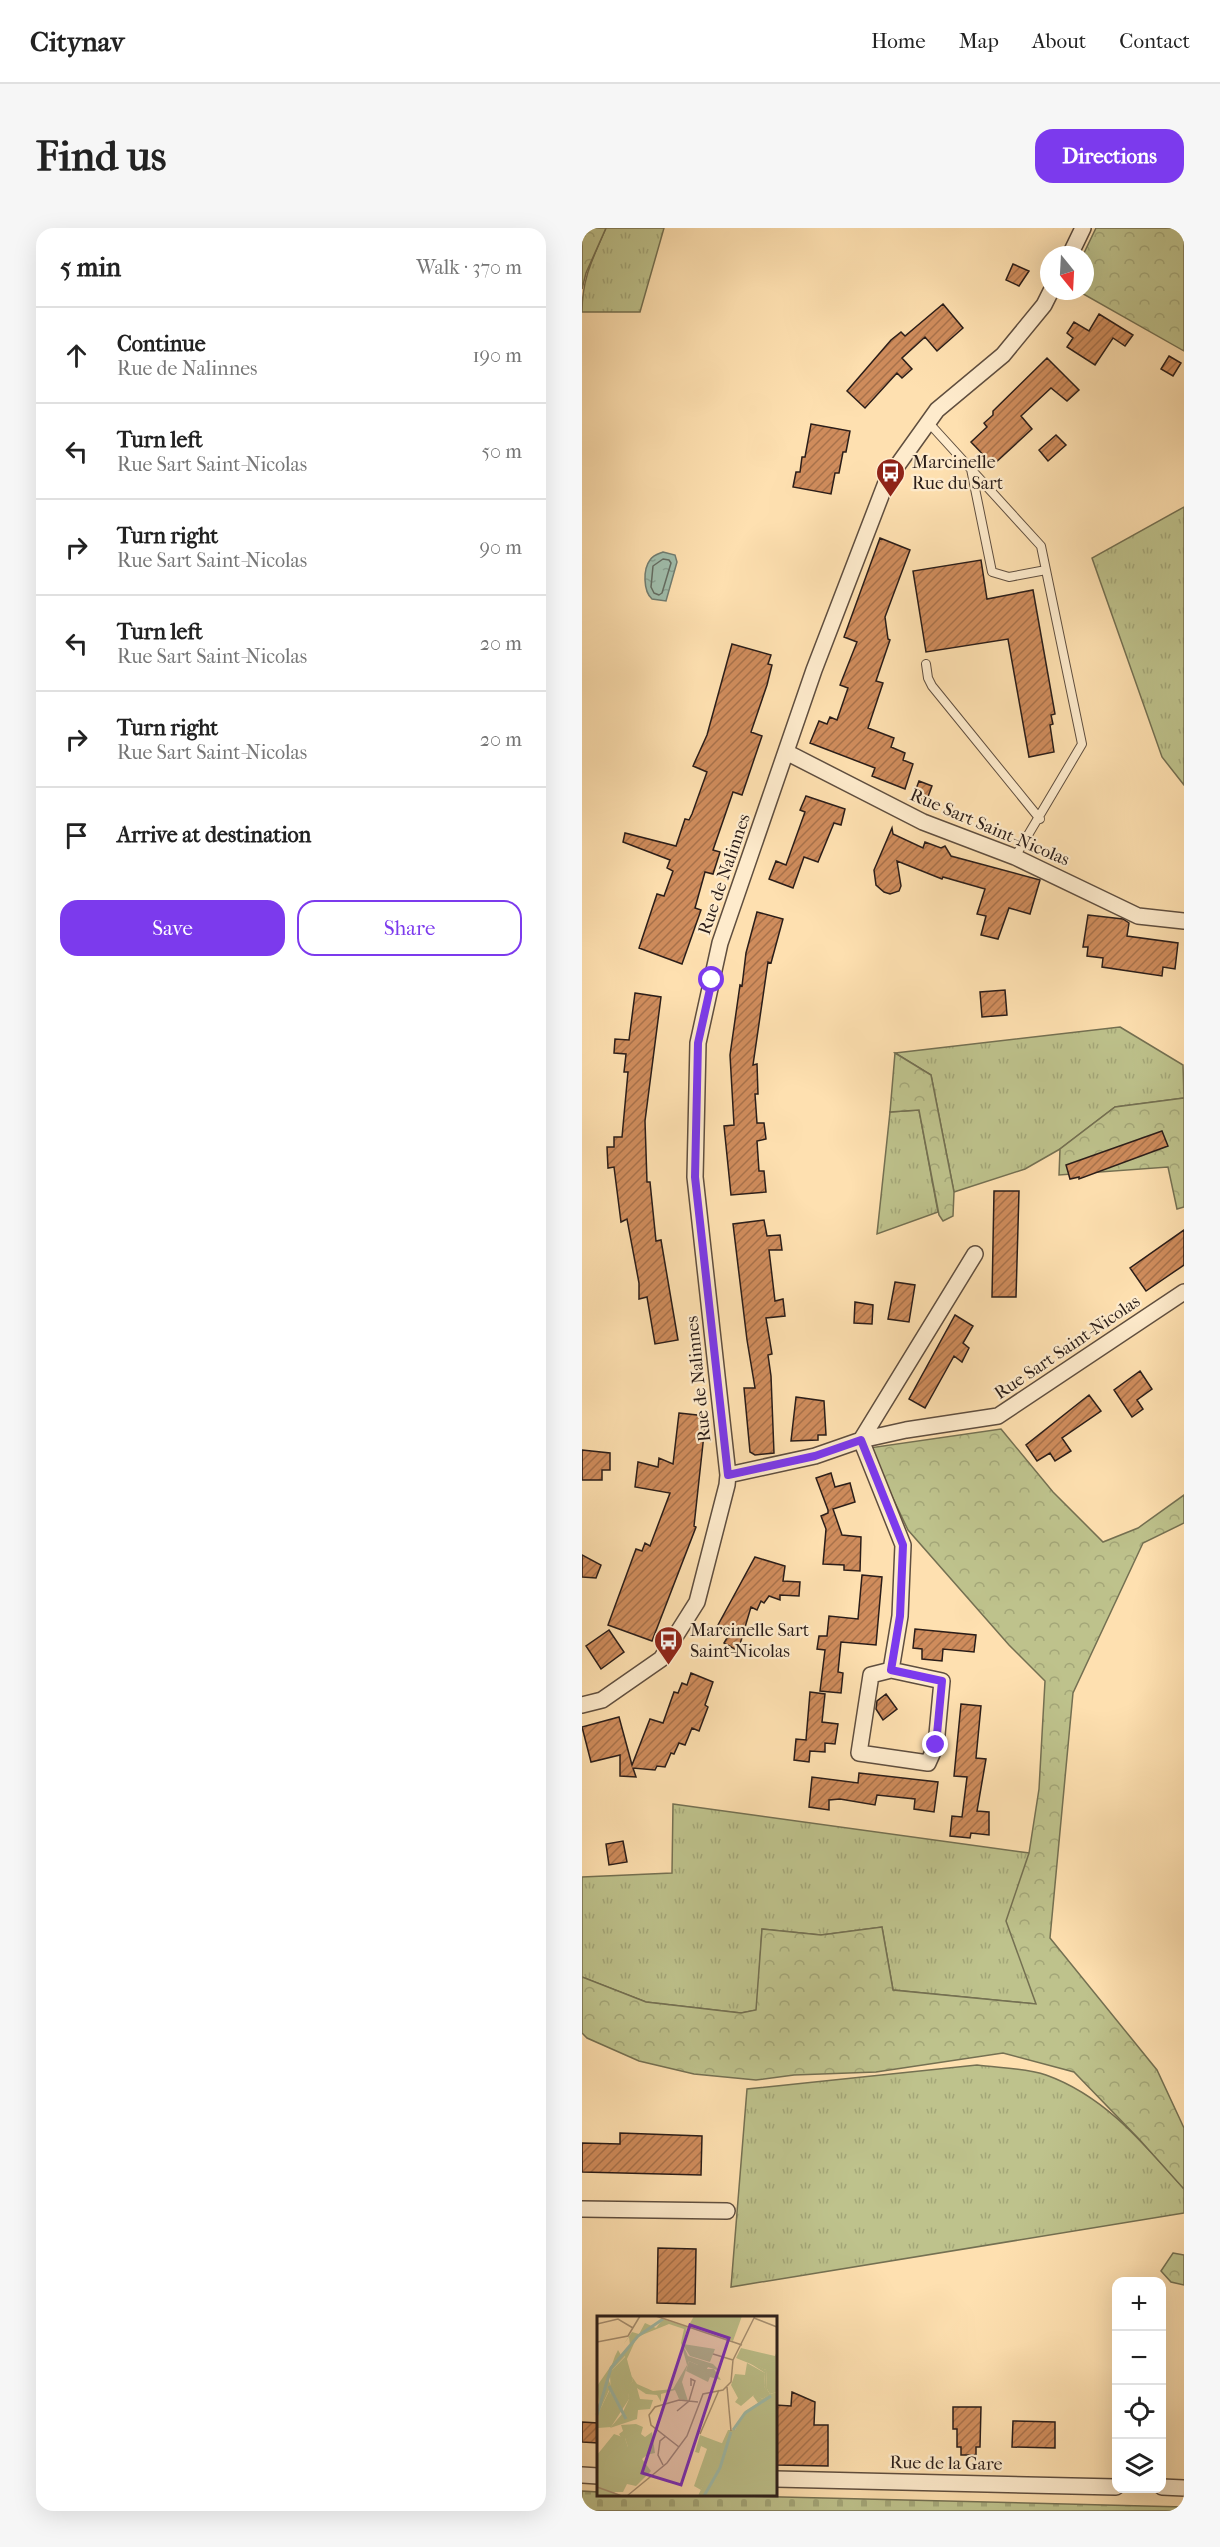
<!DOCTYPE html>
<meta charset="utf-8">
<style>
:root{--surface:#fff;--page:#f6f6f6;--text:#222;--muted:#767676;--line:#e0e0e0;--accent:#7c3aed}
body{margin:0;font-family:"IM FELL French Canon",serif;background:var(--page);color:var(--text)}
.controls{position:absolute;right:18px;bottom:18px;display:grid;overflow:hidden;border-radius:12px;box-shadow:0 6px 24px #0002}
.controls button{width:54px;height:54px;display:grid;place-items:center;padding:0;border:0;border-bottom:2px solid var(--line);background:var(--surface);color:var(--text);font:30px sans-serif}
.compass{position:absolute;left:458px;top:18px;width:54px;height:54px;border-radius:50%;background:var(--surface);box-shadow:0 6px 24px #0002;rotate:162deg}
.stop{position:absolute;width:18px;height:18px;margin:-14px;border:4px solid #7c3aed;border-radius:50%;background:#fff}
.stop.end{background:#7c3aed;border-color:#fff;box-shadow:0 2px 6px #0008}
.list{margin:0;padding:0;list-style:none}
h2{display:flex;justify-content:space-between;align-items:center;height:78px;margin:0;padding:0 24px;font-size:26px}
h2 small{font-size:20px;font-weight:400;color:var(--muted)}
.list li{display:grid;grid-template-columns:39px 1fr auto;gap:18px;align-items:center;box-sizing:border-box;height:96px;padding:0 24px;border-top:2px solid var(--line)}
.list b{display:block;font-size:22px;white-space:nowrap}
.list p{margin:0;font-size:20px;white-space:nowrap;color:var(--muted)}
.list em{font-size:20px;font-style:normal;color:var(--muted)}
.actions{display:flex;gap:12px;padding:18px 24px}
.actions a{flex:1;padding:14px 0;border:2px solid var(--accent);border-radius:18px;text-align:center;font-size:21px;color:var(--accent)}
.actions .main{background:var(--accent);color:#fff}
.icon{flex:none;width:33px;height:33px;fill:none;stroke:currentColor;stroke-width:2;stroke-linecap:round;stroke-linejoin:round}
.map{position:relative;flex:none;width:602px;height:2283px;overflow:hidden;border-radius:18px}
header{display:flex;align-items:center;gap:36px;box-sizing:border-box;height:84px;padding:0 30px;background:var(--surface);border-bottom:2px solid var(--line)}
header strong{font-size:28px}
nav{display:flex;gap:33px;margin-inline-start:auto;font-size:21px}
.intro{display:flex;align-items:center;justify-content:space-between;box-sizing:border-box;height:144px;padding:0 36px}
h1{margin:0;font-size:42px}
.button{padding:15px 27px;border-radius:18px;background:var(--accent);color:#fff;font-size:21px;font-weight:700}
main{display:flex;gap:36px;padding:0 36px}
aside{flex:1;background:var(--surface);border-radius:18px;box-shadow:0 6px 24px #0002}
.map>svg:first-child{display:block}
.grass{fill:url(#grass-tufts);stroke:#747052;stroke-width:1.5}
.forest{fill:url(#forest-crowns);stroke:#747052;stroke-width:1.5}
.cemetery{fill:url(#cemetery-stones);stroke:#747052;stroke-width:1.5}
.water{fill:url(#water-ripples);stroke:#717d71;stroke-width:1.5}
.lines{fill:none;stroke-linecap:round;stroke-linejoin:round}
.shore{stroke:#656d62;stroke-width:1.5}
.building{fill:url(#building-hatch);stroke:#2a1d19;stroke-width:1.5}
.service-casing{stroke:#5f4e3f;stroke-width:10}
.minor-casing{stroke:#5f4e3f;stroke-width:18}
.service{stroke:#feebcc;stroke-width:8}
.minor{stroke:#feebcc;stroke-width:15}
.route{stroke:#7c3aed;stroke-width:8}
.labels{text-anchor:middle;stroke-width:4.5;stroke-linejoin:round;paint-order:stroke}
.poi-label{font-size:18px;fill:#2a1d19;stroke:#feebcc;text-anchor:start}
.street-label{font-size:18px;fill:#2a1d19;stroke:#feebcc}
.inset-river{fill:none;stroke:#a0bdab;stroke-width:3}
.inset-road{fill:none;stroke:#a99274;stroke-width:1.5}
.view{fill:#7b2cbf;fill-opacity:0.15;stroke:#7b2cbf;stroke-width:3}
.inset-edge{fill:none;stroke:#2a1d19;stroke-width:3}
</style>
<header>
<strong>Citynav</strong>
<nav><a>Home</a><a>Map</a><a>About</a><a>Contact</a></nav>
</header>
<div class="intro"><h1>Find us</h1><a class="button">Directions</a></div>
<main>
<aside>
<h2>5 min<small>Walk · 370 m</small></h2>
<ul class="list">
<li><svg class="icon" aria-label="ahead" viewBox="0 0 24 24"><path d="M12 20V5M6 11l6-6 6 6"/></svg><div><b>Continue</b><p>Rue de Nalinnes</p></div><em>190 m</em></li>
<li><svg class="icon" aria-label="left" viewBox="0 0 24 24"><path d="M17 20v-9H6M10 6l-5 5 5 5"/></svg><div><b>Turn left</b><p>Rue Sart Saint-Nicolas</p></div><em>50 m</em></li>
<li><svg class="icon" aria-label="right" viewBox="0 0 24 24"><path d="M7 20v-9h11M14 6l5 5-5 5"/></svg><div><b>Turn right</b><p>Rue Sart Saint-Nicolas</p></div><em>90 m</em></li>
<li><svg class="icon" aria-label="left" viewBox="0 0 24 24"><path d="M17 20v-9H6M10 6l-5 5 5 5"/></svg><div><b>Turn left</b><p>Rue Sart Saint-Nicolas</p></div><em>20 m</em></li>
<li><svg class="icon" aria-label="right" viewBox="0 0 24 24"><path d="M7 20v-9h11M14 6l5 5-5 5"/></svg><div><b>Turn right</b><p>Rue Sart Saint-Nicolas</p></div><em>20 m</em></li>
<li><svg class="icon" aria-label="arrive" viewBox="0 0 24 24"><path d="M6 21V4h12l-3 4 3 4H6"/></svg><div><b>Arrive at destination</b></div></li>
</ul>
<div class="actions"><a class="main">Save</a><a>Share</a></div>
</aside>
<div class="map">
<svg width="602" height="2283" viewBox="0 0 602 2283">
<defs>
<pattern id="grass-tufts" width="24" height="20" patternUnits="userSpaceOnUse" patternTransform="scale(1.5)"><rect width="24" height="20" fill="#bec28c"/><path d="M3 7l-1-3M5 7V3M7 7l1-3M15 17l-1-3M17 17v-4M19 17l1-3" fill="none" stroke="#a3a678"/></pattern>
<pattern id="forest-crowns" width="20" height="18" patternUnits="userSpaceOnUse" patternTransform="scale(1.5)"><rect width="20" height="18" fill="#bec28c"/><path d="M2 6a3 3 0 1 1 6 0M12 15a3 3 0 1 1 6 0" fill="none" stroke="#a3a678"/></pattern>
<pattern id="cemetery-stones" width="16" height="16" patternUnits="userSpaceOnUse" patternTransform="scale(1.5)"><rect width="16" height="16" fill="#bec28c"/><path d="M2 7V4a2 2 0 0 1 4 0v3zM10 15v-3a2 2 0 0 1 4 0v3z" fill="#a3a678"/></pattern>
<pattern id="water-ripples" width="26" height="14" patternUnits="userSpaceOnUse" patternTransform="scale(1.5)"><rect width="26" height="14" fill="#a0bdab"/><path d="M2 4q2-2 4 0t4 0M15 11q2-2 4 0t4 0" fill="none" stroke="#8aa293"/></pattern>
<pattern id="building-hatch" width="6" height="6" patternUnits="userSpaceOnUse" patternTransform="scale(1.5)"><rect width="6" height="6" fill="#cf8c5c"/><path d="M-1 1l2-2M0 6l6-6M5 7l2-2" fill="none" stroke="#a8724b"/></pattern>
</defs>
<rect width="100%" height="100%" fill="#fee0b0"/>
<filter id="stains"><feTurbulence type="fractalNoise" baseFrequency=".00333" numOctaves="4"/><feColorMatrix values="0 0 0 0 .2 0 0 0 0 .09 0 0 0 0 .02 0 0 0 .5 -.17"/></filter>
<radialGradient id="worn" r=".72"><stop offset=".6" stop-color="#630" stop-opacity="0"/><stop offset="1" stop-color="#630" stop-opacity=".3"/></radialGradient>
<!-- grass -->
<path class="grass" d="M24,0H82L58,84H0C0,50 11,30 24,0Z
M602,279V557L580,529L510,330Z
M538,799L601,837L602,870L533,879L478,921L443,941L372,964L349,847L313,825Z
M337,882L356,984L295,1006L308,884Z
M91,1576L447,1625L454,1776L311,1762L300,1699L239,1707L180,1701L175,1782L159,1785L64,1774L0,1749V1649L90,1645Z
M395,1837C417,1840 444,1840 464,1847C523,1868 562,1916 602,1961V1985L149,2059L165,1861Z"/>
<!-- forest -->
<path class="forest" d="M0,0H24L4,45L0,61Z
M514,0H602V123L496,63H503V27H501Z
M313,825L349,847L372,964L371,988L361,993L357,987L337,882L308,884Z
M602,870V979L595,981L586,939L477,947L478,921L533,879Z
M419,1201L471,1264L521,1314L556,1300L602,1267V1295L561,1315L491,1465L468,1710L575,1842L602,1900V1961L557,1911L492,1844L421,1825L294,1844L212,1847L174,1852L112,1846L57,1833L5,1810L0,1805V1749L64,1774L159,1785L174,1782L180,1701L239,1707L300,1699L311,1762L454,1776L424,1693L447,1625L457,1561L463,1453L427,1417L326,1302L287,1220Z
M591,2025L602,2027V2057L589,2054L579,2043Z"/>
<!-- cemetery -->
<path class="cemetery" d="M0,2263L16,2264V2266L123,2267L602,2279V2283H0Z"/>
<!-- water -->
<path class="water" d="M81,324L93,327L95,334L84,373L70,371C61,363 61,341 68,332C71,327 76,326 81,324Z"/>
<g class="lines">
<!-- shore -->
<path class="shore" d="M81,331L87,332L89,335L80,365L77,367L72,365L69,359L71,338Z"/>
</g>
<!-- building -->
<path class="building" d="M431,36L447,43L437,58L424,52Z
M361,76L381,100L355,123L343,109L320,130L330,141L320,150L315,145L283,180L265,163L309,112L319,104L323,108Z
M517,86L551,107L543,118L531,110L513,137L485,119L491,110L485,105L492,94L507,103Z
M587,128L599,135L591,148L579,141Z
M465,130L497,162L485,173L469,160L439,188L450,201L411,237L389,214L405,199L402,195L411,187V183Z
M229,196L268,203L264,224H261L257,245H253L249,266L211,259L214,244H218L220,229H223Z
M474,207L484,217L466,233L457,222Z
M298,310L328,322L303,389L306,411L308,412L294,453L301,455L286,500L312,510L309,519L323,525L321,532L331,536L323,561L290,548L293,540L228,515L237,493L245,496L248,489L255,492L266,460L258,457L275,414L262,409Z
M399,332L405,371L451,362L473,486L469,487L471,496L468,497L472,524L447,529L426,411L344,424L331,343Z
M150,416L189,427L186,436L190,437L185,457L169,504L180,508L160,567L151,564L131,622L138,624L131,646L123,644L113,680L119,682L100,736L57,720L75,666L82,668L91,643L85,640L88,632L41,614L43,605L94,618L103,591L107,592L110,586L125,544L111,538L125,507Z
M337,553L350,558L344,574L331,569Z
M224,568L263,581L259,597L252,595L236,634L222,629L211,660L187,651L194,633L204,637L223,584L218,582Z
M310,600L311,606L341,620L343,614L359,620L363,618L369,628L458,652L448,686L427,680L416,711L399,707L404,688L395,686L403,661L361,649L360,651L315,633L319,658L317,663L308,666L302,664L294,657L292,642Z
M175,684L201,691L189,735L186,734L171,837L175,836L176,866H173L175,895H182L184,911L175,913L177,943H182L184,964L149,967L142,898L152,897L148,827L158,757L160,758L164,725Z
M506,687L541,691L547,695L545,708L596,715L593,741L581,739L580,748L520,739L521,730L505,728L506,719H501Z
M423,762L425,787L400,789L398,764Z
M53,765L79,769L63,893L65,954H68L74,1013L79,1012L96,1112L73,1116L65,1069L57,1071V1055L45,991L39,994L32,939L26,940L25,919H32V909H40L46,844H42L44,826L32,825L33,811L47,812Z
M580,903L586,918L497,951V949L488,951L484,937Z
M412,963H437L434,1069H410Z
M182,992L185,1008L198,1007L200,1022H187L193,1073L201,1071L203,1088L184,1090L190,1126L186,1127L189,1148L192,1225L173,1227L168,1224L162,1160H173L165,1112L151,996Z
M602,1002V1037L564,1063L548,1040Z
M313,1054L333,1057L327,1094L306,1091Z
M273,1074L291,1077L290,1096L272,1095Z
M373,1087L391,1098L381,1115L387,1120L380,1134L372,1128L343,1180L327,1171Z
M558,1143L570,1161L555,1172L561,1181L550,1189L532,1162Z
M507,1167L519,1183L480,1210L489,1223L473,1233L468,1225L455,1233L444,1217Z
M214,1169L242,1173L244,1207H236V1212L209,1213Z
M97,1185L124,1188L112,1298L114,1299L70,1413L26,1397L54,1321L60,1323L63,1315L68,1318L88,1265L53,1259L56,1234L76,1239L77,1230L91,1236Z
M0,1222L28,1225V1242H20V1252H0Z
M249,1245L253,1259L268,1255L273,1274L251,1281L260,1307L279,1309L278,1343L262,1342V1337L241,1336L244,1301L239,1288L246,1285V1282L234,1250Z
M0,1327L19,1337L14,1350L0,1349Z
M173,1329L203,1338L201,1353L218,1354L217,1368L198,1367V1372L187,1368L182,1375L179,1373L175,1382L169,1379L156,1423L142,1415L148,1405L136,1397Z
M280,1347L300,1349L294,1417L259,1414L256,1444L261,1445L259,1465L238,1463L243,1422L235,1421L237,1408H245L247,1388L276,1391Z
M333,1401L394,1407L392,1424L361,1421L360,1433L340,1431V1421L331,1420Z
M27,1402L42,1424L19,1441L4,1418Z
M109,1445L131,1454L123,1477L126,1479L117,1503L110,1500L103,1517L97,1515L92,1526L89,1525L83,1539L75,1538L73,1542L51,1540L54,1549L38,1548V1527L9,1534L0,1499L37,1489L50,1537L68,1491L81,1495L92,1464L96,1465L100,1455L105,1457Z
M228,1464L243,1466L240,1494L256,1496L253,1516L243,1515V1524L228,1523L227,1534L212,1532L214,1511L224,1512Z
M304,1466L315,1481L301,1492L294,1481L295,1473Z
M379,1476L399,1478L394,1530L404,1531L395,1583L407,1584V1607L389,1605L388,1610L368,1608L370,1588L380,1589L385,1549L372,1548Z
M277,1545L356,1554L352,1584L332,1581L333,1571L295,1567L293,1577L258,1571L247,1572V1582L227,1579L230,1549L276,1555Z
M41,1613L45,1634L27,1637L24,1616Z
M38,1905L120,1908L119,1947L0,1944V1915L38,1916Z
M76,2020L114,2021L113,2076L75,2075Z
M210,2164L233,2174L232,2197H246V2238L194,2237V2177L209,2178Z
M371,2179H399L398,2219H394V2227H379V2219H375V2201H371Z
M431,2193L473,2194V2220L430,2219Z
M0,2194L16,2195V2215L0,2214Z"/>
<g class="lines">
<defs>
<path id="service" d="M346,194L459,318L500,516L433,629
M389,241L410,344L427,349L464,342
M344,436L346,450L350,458L458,591"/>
<path id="minor" d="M488,27L501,0
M204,524L341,594L433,629L556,688L602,693
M146,1247L233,1228L279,1212L324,1202L416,1188L602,1064
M309,1442L318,1388L321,1317L279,1212L393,1026
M309,1442L360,1453L354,1517L346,1535L277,1525L289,1447Z
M0,1477L20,1472L79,1431L115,1374L145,1257L146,1247L113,949L116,815L138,715L232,442L305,252L355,182L421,127L462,77L469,63
M0,1981L145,1983
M0,2247L16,2248
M194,2251L534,2259
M580,2259L602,2260"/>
</defs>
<!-- service casing -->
<use href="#service" class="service-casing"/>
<!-- minor casing -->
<use href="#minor" class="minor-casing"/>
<!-- service -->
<use href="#service" class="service"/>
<!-- minor -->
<use href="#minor" class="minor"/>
</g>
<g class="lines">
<!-- route -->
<path class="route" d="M130,752L116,815L113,949L146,1247L233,1228L279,1212L321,1317L318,1388L309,1442L360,1453L354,1517"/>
</g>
<!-- icons -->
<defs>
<symbol id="bus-pin" viewBox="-11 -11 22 30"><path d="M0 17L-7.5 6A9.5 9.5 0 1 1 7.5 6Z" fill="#8f2418" stroke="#feebcc"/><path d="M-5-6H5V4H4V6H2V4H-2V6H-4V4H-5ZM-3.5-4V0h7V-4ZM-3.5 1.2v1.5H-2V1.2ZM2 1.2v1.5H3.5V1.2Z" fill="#fff"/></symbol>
</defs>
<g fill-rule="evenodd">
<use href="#bus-pin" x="292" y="228" width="33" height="45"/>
<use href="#bus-pin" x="70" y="1396" width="33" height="45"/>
</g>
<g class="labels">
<!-- poi labels -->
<g class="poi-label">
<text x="330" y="240">Marcinelle<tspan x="330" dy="21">Rue du Sart</tspan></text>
<text x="108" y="1408">Marcinelle Sart<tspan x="108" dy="21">Saint-Nicolas</tspan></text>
</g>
<!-- street labels -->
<g class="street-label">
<text transform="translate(408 599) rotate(23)" y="6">Rue Sart Saint-Nicolas</text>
<text transform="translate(142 646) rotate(-71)" y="6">Rue de Nalinnes</text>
<text transform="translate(485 1119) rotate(-34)" y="6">Rue Sart Saint-Nicolas</text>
<text transform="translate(116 1151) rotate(-96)" y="6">Rue de Nalinnes</text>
<text transform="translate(364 2235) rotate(1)" y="6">Rue de la Gare</text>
</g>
</g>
<!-- overview -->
<g transform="translate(15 2088)">
<rect width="180" height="180" fill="#fee0b0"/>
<path d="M86,29V28L118,33L113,46L93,40ZM144,32L178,40L180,35V76L173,78L170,73L169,54L139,42ZM29,40L36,65L31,71L32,83L14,111L1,112L2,96L13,73L14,79L13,60L2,87L0,70L18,44L14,55ZM92,45L101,49V53H117L124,64L113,61L111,66L89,55ZM150,47L168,57L167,70L172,79L165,83L158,78L144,90L138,86L141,82L134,69L138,58L148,59ZM39,108L46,111L44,118L48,121L55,116L58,137L49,139L31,131L28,122L25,123L22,118L26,115L24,109ZM103,119L127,128L104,174L97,170L110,133L104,130L102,137L98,136Z" fill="#bec28c"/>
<path d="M66,3L90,11L86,29L91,40L116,48L123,55L111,51L108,56L100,53L101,49L92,45L85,66L91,85L82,83L78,74L64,78V86L60,79L49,78L40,72L43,83L56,84L53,93L41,94L40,103L13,112L25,98L32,83L30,71L36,65L28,40L13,56L12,65L19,82L12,74L2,96L0,117V92L18,40L21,34L24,39L33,29L32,21L26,29L35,16L42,18L48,7L59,12ZM72,8L87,13L84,27L90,49L76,73L56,75L40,68L31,55L30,43L40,21ZM151,46L169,54L170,73L173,78L180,76V180H101L131,114H138L148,95L161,87L156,80L158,77L165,83L171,79L167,70L168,57ZM17,118L28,122L31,131H44L50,139L45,143L54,155L39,170L30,168L26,176H17L21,180H0V139Z" fill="#bec28c" fill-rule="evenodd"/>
<path d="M97,0H145L136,25L92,9Z" fill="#bec28c"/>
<path class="inset-river" d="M12,70L29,103M0,99L14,52L41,20L66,3M136,114L148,97L174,80M107,180L123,152L134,116"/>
<path class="inset-road" d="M59,0L145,29M157,2L180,11M0,8L21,3L36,12M0,26L31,20L43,0M116,38L136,44M130,71L134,115M80,95L92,85L98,65L94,63V70M103,118L122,74M82,131L54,109L52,99L58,91L82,84L101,86M66,149L61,139L63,125L69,120M0,171L25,180M30,180L70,147L90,120L106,78L126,74L134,66L136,44L158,0"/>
<path class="view" d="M93,9L132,22L84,169L45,157Z"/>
<rect width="180" height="180" class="inset-edge"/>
</g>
<rect width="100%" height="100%" filter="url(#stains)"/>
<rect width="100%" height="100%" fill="url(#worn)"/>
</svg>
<div class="controls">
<button>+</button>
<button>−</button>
<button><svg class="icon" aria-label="locate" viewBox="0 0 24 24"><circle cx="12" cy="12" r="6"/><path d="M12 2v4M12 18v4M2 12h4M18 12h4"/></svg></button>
<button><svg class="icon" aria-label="layers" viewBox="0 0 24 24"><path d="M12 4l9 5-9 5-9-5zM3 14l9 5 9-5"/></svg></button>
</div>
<svg class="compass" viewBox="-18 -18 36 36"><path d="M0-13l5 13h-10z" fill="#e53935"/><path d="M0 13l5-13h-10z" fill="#767676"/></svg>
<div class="stop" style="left:130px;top:752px"></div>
<div class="stop end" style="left:354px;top:1517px"></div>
</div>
</main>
